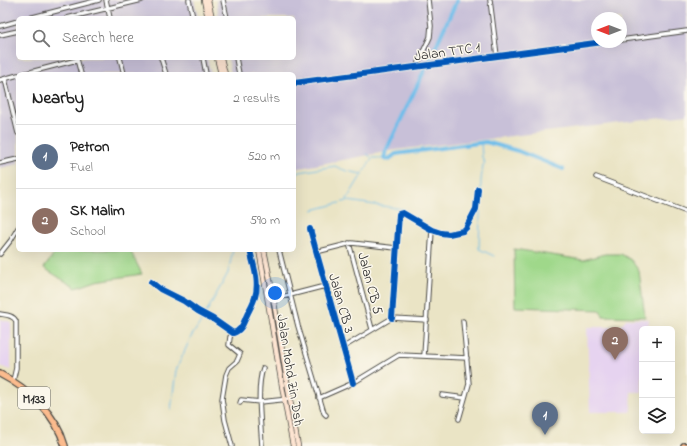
<!DOCTYPE html>
<meta charset="utf-8">
<style>
:root{--surface:#fff;--page:#f6f6f6;--text:#222;--muted:#767676;--line:#e0e0e0;--accent:#0b8043}
body{margin:0;font-family:"Indie Flower",sans-serif;background:var(--page);color:var(--text)}
.controls{position:absolute;right:12px;bottom:12px;display:grid;overflow:hidden;border-radius:6px;box-shadow:0 4px 16px #0002}
.controls button{width:36px;height:36px;display:grid;place-items:center;padding:0;border:0;border-bottom:1px solid var(--line);background:var(--surface);color:var(--text);font:20px sans-serif}
.compass{position:absolute;left:591px;top:12px;width:36px;height:36px;border-radius:50%;background:var(--surface);box-shadow:0 4px 16px #0002;rotate:270deg}
.you{position:absolute;left:275px;top:293px;width:14px;height:14px;margin:-10px;border:3px solid #fff;border-radius:50%;background:#1a73e8;box-shadow:0 0 0 6px #1a73e833}
.badge{display:grid;place-items:center;width:26px;height:26px;border-radius:50%;background:var(--accent);color:#fff;font-size:13px;font-weight:700}
.pin{position:absolute;translate:-50% -33px;filter:drop-shadow(0 1px 2px #0008)}
.pin::after{content:'';position:absolute;top:21px;width:14px;height:12px;background:inherit;clip-path:polygon(0 0,100% 0,50% 100%)}
.list{margin:0;padding:0;list-style:none}
h2{display:flex;justify-content:space-between;align-items:center;height:52px;margin:0;padding:0 16px;font-size:17px}
h2 small{font-size:13px;font-weight:400;color:var(--muted)}
.list li{display:grid;grid-template-columns:26px 1fr auto;gap:12px;align-items:center;box-sizing:border-box;height:64px;padding:0 16px;border-top:1px solid var(--line)}
.list b{display:block;font-size:15px;white-space:nowrap}
.list p{margin:0;font-size:13px;white-space:nowrap;color:var(--muted)}
.list em{font-size:13px;font-style:normal;color:var(--muted)}
.icon{flex:none;width:22px;height:22px;fill:none;stroke:currentColor;stroke-width:2;stroke-linecap:round;stroke-linejoin:round}
.map{position:relative;flex:none;width:687px;height:446px;overflow:hidden}
.search{position:absolute;background:var(--surface);box-shadow:0 4px 16px #0002;left:16px;top:16px;width:280px;height:44px;display:flex;align-items:center;gap:10px;box-sizing:border-box;padding:0 14px;border-radius:6px;color:var(--muted);font-size:15px}
.panel{position:absolute;background:var(--surface);box-shadow:0 4px 16px #0002;left:16px;top:72px;width:280px;height:180px;border-radius:6px}
.map>svg:first-child{display:block}
.built{fill:#e6d3f0}
.industrial{fill:#c8c0d8;fill-rule:evenodd}
.green{fill:#9fd88a;stroke:#65825a}
.lines{fill:none;stroke-linecap:round;stroke-linejoin:round}
.stream{stroke:#70beea;stroke-width:1}
.canal{stroke:#70beea;stroke-width:4}
.minor-casing{stroke:#484742;stroke-width:5.5}
.secondary-casing{stroke:#484742;stroke-width:6}
.primary-casing{stroke:#484742;stroke-width:8}
.trunk-casing{stroke:#484742;stroke-width:8}
.minor{stroke:#fff;stroke-width:3.5}
.secondary{stroke:#fde4d1;stroke-width:4.5}
.primary{stroke:#fbbb8d;stroke-width:5.5}
.trunk{stroke:#fbbb8d;stroke-width:5.5}
.cycleway-casing{stroke:#fbf7ec;stroke-width:8}
.cycleway{stroke:#0057b8;stroke-width:6}
.labels{text-anchor:middle;stroke-width:3;stroke-linejoin:round;paint-order:stroke}
.shield{fill:#fbf7ec;stroke:#696865;stroke-width:1}
.shield-label{font-size:13px;font-weight:bold;fill:#2b2b2b}
.street-label{font-size:14px;fill:#2b2b2b;stroke:#fbf7ec}
</style>
<div class="map">
<svg width="687" height="446" viewBox="0 0 687 446">
<rect width="100%" height="100%" fill="#fbf7ec"/>
<filter id="ink" filterUnits="userSpaceOnUse"><feTurbulence type="fractalNoise" baseFrequency=".025" numOctaves="2"/><feDisplacementMap in="SourceGraphic" scale="8" xChannelSelector="R" yChannelSelector="G"/><feConvolveMatrix kernelMatrix="1 2 1 2 8 2 1 2 1" color-interpolation-filters="sRGB"/></filter>
<filter id="wash" filterUnits="userSpaceOnUse"><feTurbulence type="fractalNoise" baseFrequency=".012" numOctaves="4" result="noise"/><feDisplacementMap in="SourceGraphic" scale="16" xChannelSelector="R" yChannelSelector="G"/><feGaussianBlur stdDeviation="0.9" result="paint"/><feColorMatrix in="noise" values="0 0 0 0 0 0 0 0 0 0 0 0 0 0 0 0 0 1.4 0 .05"/><feComposite in="paint" operator="in"/></filter>
<g filter="url(#wash)">
<rect width="100%" height="100%" fill="#eae4c5"/>
<!-- built -->
<path class="built" d="M0,319L11,322V370L0,366Z
M626,319H649L648,329H642V392H631V412H590L587,327H620Z"/>
<!-- industrial -->
<path class="industrial" d="M0,0H194L198,18H18V58H207L211,74H18V164L0,168Z
M216,0H687V115L396,150L294,169V74H231L228,58H294V18H219ZM597,18H621V42H597Z"/>
<!-- green -->
<path class="green" d="M514,249L583,260L605,254H621L631,260L639,271L645,317L603,316L600,310L515,307Z
M57,250H130L142,274L96,281L76,288L44,268Z"/>
<g class="lines">
<!-- stream -->
<path class="stream" d="M481,142L482,157L485,163L483,165L481,180L479,249L494,256
M367,154L371,157
M384,158H372L347,199L348,201L403,209
M294,173L335,166C344,171 352,172 362,174
M313,210L347,201
M206,313L228,273L233,250
M171,410L176,370L191,337L204,317"/>
<!-- canal -->
<path class="canal" d="M430,59L457,0
M426,67L386,151L384,158L389,159L396,154L486,142L518,151L563,169"/>
</g>
</g>
<g filter="url(#ink)">
<g class="lines">
<defs>
<path id="minor" d="M106,0L110,18
M189,0L193,18
M223,0L227,18
M490,0L497,56
M29,18L99,0
M67,18L142,0
M0,26L18,21
M0,35L18,31
M621,40L687,31
M120,58L124,74
M161,58L166,74
M203,58L206,74
M236,58L239,74
M77,59L81,74
M416,67L430,37L431,26L428,0
M23,74L77,60
M5,79L18,133
M0,80L18,75
M294,83L603,42
M0,163L18,159
M596,177L687,212
M310,229L353,383
M349,243L372,329
M279,250L298,326L324,413L326,415
M316,252L352,243L396,248
M0,254L11,240L18,228
M151,282L160,289L184,301L198,311L213,319L233,333C241,331 243,324 246,317C249,310 253,304 255,297C260,281 253,265 250,250
M268,300L290,295L325,286
M0,314C6,315 13,315 16,321V368L13,381
M392,318L399,214L403,213L432,230L441,233L449,234L463,231L466,228L476,209L478,189
M342,348L392,318L427,320
M424,356L432,230
M442,395L465,398
M319,398L353,383L399,355L467,358
M240,403L241,400L260,402L289,399
M459,419L469,384L463,321
M232,446L225,420L222,399L226,375L229,368L237,361L240,354L229,345L230,337L233,333
M262,446C261,424 256,388 263,368"/>
<path id="secondary" d="M204,0L208,18
M208,0L212,18
M217,58L221,74
M221,58L225,74
M259,250C271,315 280,381 293,446
M264,250C278,315 286,381 298,446"/>
<path id="primary" d="M0,374C29,389 56,414 65,446"/>
<path id="trunk" d="M684,446H687"/>
</defs>
<!-- minor casing -->
<use href="#minor" class="minor-casing"/>
<!-- secondary casing -->
<use href="#secondary" class="secondary-casing"/>
<!-- primary casing -->
<use href="#primary" class="primary-casing"/>
<!-- trunk casing -->
<use href="#trunk" class="trunk-casing"/>
<!-- minor -->
<use href="#minor" class="minor"/>
<!-- secondary -->
<use href="#secondary" class="secondary"/>
<!-- primary -->
<use href="#primary" class="primary"/>
<!-- trunk -->
<use href="#trunk" class="trunk"/>
<defs>
<path id="cycleway" d="M294,83L603,42
M310,229L353,383
M151,282L160,289L184,301L198,311L213,319L233,333C241,331 243,324 246,317C249,310 253,304 255,297C260,281 253,265 250,250
M392,318L399,214L403,213L432,230L441,233L449,234L463,231L466,228L476,209L478,189"/>
</defs>
<!-- cycleway casing -->
<use href="#cycleway" class="cycleway-casing"/>
<!-- cycleway -->
<use href="#cycleway" class="cycleway"/>
</g>
</g>
<g class="labels">
<!-- shield labels -->
<rect class="shield" x="18" y="387" width="32" height="22" rx="3"/>
<g class="shield-label">
<text x="34" y="403">M133</text>
</g>
<!-- street labels -->
<g class="street-label">
<text transform="translate(447 51) rotate(-8)" y="5">Jalan TTC 1</text>
<text transform="translate(371 283) rotate(75)" y="5">Jalan CB 5</text>
<text transform="translate(342 303) rotate(74)" y="5">Jalan CB 3</text>
<text transform="translate(291 370) rotate(81)" y="5">Jalan Mohd Zin Dsh</text>
</g>
</g>
</svg>
<div class="controls">
<button>+</button>
<button>−</button>
<button><svg class="icon" aria-label="layers" viewBox="0 0 24 24"><path d="M12 4l9 5-9 5-9-5zM3 14l9 5 9-5"/></svg></button>
</div>
<svg class="compass" viewBox="-18 -18 36 36"><path d="M0-13l5 13h-10z" fill="#e53935"/><path d="M0 13l5-13h-10z" fill="#767676"/></svg>
<div class="you"></div>
<div class="pin badge" style="left:545px;top:435px;background:#5c6f8a">1</div>
<div class="pin badge" style="left:615px;top:360px;background:#8d6e63">2</div>
<div class="search"><svg class="icon" aria-label="search" viewBox="0 0 24 24"><circle cx="10" cy="10" r="6"/><path d="M15 15l6 6"/></svg>Search here</div>
<section class="panel">
<h2>Nearby<small>2 results</small></h2>
<ul class="list">
<li><span class="badge" style="background:#5c6f8a">1</span><div><b>Petron</b><p>Fuel</p></div><em>520 m</em></li>
<li><span class="badge" style="background:#8d6e63">2</span><div><b>SK Malim</b><p>School</p></div><em>590 m</em></li>
</ul>
</section>
</div>
